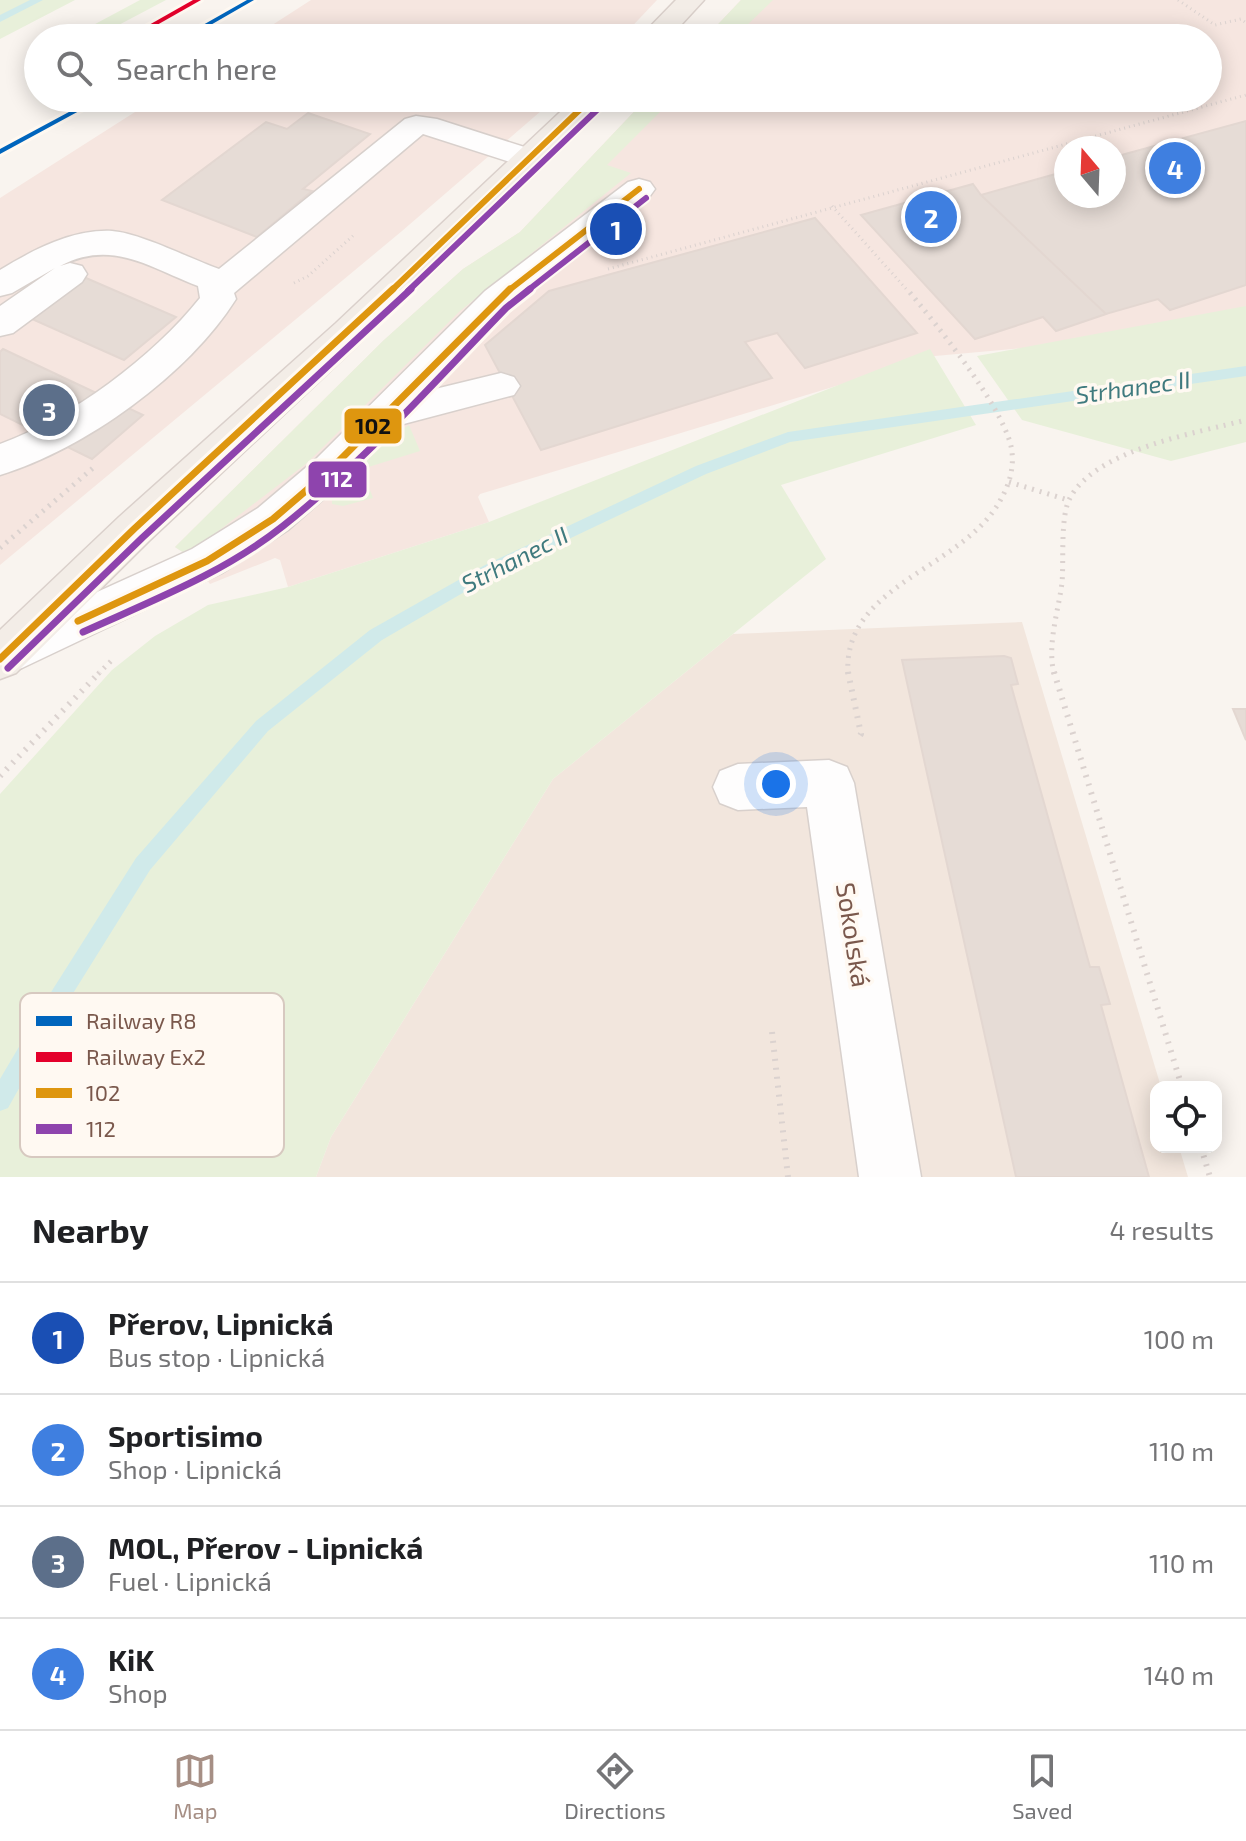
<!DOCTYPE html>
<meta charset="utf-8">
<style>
:root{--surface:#fff;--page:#f6f6f6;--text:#202124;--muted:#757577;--line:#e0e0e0;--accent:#a68f85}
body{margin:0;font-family:"Exo 2",sans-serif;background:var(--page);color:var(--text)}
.controls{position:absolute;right:24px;bottom:24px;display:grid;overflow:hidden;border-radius:16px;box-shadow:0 4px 20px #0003}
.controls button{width:72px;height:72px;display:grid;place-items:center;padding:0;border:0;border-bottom:2px solid var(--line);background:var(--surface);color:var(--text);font:40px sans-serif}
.compass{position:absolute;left:1054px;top:136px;width:72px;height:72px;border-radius:50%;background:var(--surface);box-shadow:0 4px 20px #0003;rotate:341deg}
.you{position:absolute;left:776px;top:784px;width:28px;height:28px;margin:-20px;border:6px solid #fff;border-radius:50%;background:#1a73e8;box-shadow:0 0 0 12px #1a73e833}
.badge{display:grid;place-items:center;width:52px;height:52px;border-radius:50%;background:var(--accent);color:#fff;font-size:26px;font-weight:700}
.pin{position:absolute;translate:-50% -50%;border:4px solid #fff;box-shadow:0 2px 8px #0006}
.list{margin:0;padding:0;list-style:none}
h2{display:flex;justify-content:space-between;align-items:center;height:104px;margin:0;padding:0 32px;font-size:34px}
h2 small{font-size:26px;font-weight:400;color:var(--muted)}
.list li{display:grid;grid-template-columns:52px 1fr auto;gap:24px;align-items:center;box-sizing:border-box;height:112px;padding:0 32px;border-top:2px solid var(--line)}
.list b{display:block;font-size:30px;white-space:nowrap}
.list p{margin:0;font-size:26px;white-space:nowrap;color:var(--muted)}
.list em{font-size:26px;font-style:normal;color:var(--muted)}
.icon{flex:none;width:44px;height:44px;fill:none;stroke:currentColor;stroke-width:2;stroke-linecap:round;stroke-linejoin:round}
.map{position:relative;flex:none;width:1246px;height:1177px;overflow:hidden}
.search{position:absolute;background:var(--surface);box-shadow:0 4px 20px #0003;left:24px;right:24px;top:24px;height:88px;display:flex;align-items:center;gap:20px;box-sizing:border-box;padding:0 28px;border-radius:44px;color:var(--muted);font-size:30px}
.sheet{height:552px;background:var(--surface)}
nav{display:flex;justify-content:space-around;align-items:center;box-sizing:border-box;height:112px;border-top:2px solid var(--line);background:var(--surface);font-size:22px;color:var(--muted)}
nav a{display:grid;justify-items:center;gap:4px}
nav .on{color:var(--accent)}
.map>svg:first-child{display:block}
.residential{fill:#f2e6dd}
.commercial{fill:#f6e6e0;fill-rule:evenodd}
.green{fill:#e8f0da}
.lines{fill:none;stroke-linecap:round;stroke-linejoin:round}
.stream{fill:#d0eaea;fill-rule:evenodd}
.building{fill:#e6dcd6;stroke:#e3d7d1;stroke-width:2}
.minor-casing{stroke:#d8d0cc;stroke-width:3}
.major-casing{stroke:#dad0cb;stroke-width:3}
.path-far2{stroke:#dbd2cf;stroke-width:3;stroke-dasharray:1 4;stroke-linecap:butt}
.path-far1{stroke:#dbd2cf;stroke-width:5;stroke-dasharray:2 6;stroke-linecap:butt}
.path{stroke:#dbd2cf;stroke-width:6;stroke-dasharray:2 7;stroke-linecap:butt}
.minor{fill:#fefdfd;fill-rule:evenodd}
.major{fill:#f3ede7;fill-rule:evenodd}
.bus-1-far1-casing{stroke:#fff9f2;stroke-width:10}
.bus-1-casing{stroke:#fff9f2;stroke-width:13}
.bus-2-far1-casing{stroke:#fff9f2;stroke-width:10}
.bus-2-casing{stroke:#fff9f2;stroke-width:13}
.bus-1-far1{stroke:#de960f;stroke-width:6}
.bus-1{stroke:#de960f;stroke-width:7}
.bus-2-far1{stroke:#8e44ad;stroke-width:6}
.bus-2{stroke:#8e44ad;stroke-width:7}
.rail-1-casing{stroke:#fff9f2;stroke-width:6}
.rail-2-casing{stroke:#fff9f2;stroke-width:6}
.rail-1{fill:#0065bd;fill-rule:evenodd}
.rail-2{fill:#e4002b;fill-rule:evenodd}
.labels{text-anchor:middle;stroke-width:7;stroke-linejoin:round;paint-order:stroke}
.water-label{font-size:24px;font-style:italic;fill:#3f7a7e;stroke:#fff9f2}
.near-street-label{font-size:26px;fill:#7a584c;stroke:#fff9f2}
.key{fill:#fff9f2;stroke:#d7c9c0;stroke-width:2}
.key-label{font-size:22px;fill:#7a584c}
.line-badge{stroke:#fff9f2;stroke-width:3}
.badge-label{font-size:22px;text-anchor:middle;font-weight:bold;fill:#fff}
.pale-badge-label{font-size:22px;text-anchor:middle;font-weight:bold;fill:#111}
</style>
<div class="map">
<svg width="1246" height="1177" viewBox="0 0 1246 1177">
<rect width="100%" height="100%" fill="#f9f4ef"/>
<!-- residential -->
<path class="residential" d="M1022,622L1161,1087H1156V1147H1179L1188,1177H316L331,1137L553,779L733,634Z"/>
<!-- commercial -->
<path class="commercial" d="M311,0H657L621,38H252Z
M741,0H1246V323L1213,331L935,356L480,494L478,497L489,522L288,587L280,560L275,558L210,584L187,555L175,547L384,340L463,269L520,232L647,98H1208V38H705ZM1066,148H1114V196H1066Z
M157,98H556L402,231L0,565V198Z"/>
<!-- green -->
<path class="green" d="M0,0H75L0,39Z
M140,0H166L94,38H69Z
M741,0H773L734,38H705Z
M647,98H674L607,165L631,173L460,311L307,463L187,555L175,547L384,340L463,269L520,232Z
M1246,306V442L1171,461L1022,420L977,356Z
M930,349L976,425L781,485L826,559L553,779L331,1137L316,1177H0V794L112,670L155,636L208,605L288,587L489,522Z
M409,425L420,451L362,469L373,498L343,506L332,504V492L389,437Z"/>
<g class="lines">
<!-- stream -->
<path class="stream" d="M30,0H43L0,22V15Z
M1246,366V376L790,442L706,474L497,573L382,640L268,731L150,870L67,1003L8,1108L0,1111V1079L53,989L136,858L256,721L370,630L485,565L696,466L788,432Z"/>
</g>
<!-- building -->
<path class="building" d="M308,113L370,134L303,189L312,191L257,237L162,200L266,122L287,129Z
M1246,121V285L1170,310L1158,299L1106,314L981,195L1066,171V196H1114V157Z
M973,184L981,195L1106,314L1056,331L1043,317L975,339L861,215Z
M815,218L917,333L805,368L777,333L745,342L772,378L541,450L485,345L549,291Z
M86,278L176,317L124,360L32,319Z
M3,349L143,415L92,459L0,414V352Z
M1004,656L1011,658L1018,684L1011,685L1090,967H1099L1110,1004L1101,1005L1149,1177H1016L902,660Z
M1233,709H1246V740Z"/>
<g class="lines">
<defs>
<path id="minor" d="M416,116L437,119L540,152L545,159L540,166L529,168L423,134L234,293L236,299C188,375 85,449 0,475V444C71,418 153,357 200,298L198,286C148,267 112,239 60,266L70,263L82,266L87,274L82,282L13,333L0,336V306L55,268L12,293L0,296V270C33,250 72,229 112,231C140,233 191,259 219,269L405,119Z
M639,179L650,182L655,189L650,196L511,307L431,390L501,373L514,377L520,386L514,395L396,426L344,481L288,530L222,573L22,668L6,673L0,671V636L192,549L258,508L316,459L485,291L628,182Z
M829,760L847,767L854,783L921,1177H859L807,807L738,810L720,803L713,787L720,771L738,764Z"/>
<path id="major" d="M676,0H704L669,38H639Z
M575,98H607L362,341L149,541L16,673L0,679V630L119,517L336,323Z"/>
</defs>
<!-- minor casing -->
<use href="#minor" class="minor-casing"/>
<!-- major casing -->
<use href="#major" class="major-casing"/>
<!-- path-far2 -->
<path class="path-far2" d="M1178,0L1215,25L1241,19L1246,23
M496,108L508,98
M832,206L908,291
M608,269L1246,95
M294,283L308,276L355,234"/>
<!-- path-far1 -->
<path class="path-far1" d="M1009,482L1068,500
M0,548L93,468
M98,674L113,659
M848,674C842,584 964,569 1001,499C1010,483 1015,465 1011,446C1001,404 936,324 907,289
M1054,674C1047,644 1058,613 1062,583C1064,560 1060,516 1070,498C1096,449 1197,433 1246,420"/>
<!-- path -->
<path class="path" d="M848,672L861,734L856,741
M1054,672L1182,1087
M0,776L100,672
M772,1032L788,1177
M1201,1147L1210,1177"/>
<!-- minor -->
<use href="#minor" class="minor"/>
<!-- major -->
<use href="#major" class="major"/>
<defs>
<path id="bus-1-far1" d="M391,291L592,98
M508,291L639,189"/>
<path id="bus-1" d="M78,621L207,561L273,519L330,470L510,289
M0,659L134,529L393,289"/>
<path id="bus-2-far1" d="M408,291L600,107
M527,291L646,198"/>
<path id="bus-2" d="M83,632C151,601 224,573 283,526C364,462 434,382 506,308L530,289
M8,668L142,538L411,289"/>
</defs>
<!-- bus-1-far1 casing -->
<use href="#bus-1-far1" class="bus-1-far1-casing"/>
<!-- bus-1 casing -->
<use href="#bus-1" class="bus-1-casing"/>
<!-- bus-2-far1 casing -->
<use href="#bus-2-far1" class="bus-2-far1-casing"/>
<!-- bus-2 casing -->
<use href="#bus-2" class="bus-2-casing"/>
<!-- bus-1-far1 -->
<use href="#bus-1-far1" class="bus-1-far1"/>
<!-- bus-1 -->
<use href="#bus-1" class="bus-1"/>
<!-- bus-2-far1 -->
<use href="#bus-2-far1" class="bus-2-far1"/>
<!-- bus-2 -->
<use href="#bus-2" class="bus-2"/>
<defs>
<path id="rail-1" d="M247,0H254L188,38H180Z
M95,98H103L0,154V149Z"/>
<path id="rail-2" d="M193,0H201L134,38H126Z"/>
</defs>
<!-- rail-1 casing -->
<use href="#rail-1" class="rail-1-casing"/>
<!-- rail-2 casing -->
<use href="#rail-2" class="rail-2-casing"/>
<!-- rail-1 -->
<use href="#rail-1" class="rail-1"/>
<!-- rail-2 -->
<use href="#rail-2" class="rail-2"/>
</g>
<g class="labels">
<!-- water labels -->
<g class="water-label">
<text transform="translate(1133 388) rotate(-8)" y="8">Strhanec II</text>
<text transform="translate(515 560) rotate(-27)" y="8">Strhanec II</text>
</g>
<!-- near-street labels -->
<g class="near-street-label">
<text transform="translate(853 935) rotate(81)" y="9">Sokolská</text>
</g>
</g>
<!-- legend -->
<rect x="20" y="993" width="264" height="164" rx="12" class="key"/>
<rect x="36" y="1016" width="36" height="10" fill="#0065bd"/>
<rect x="36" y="1052" width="36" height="10" fill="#e4002b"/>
<rect x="36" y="1088" width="36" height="10" fill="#de960f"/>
<rect x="36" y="1124" width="36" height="10" fill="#8e44ad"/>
<g class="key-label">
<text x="86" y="1029">Railway R8</text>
<text x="86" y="1065">Railway Ex2</text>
<text x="86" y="1101">102</text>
<text x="86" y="1137">112</text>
</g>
<g class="line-badge">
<rect x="343" y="407" width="60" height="38" rx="8" fill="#de960f"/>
<rect x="307" y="460" width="61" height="39" rx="8" fill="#8e44ad"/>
</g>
<g class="badge-label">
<text x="337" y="487">112</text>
</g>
<g class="pale-badge-label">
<text x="373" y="434">102</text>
</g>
</svg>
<div class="controls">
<button><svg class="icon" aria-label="locate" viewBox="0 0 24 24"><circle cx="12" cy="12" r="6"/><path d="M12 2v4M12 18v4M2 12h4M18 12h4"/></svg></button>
</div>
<svg class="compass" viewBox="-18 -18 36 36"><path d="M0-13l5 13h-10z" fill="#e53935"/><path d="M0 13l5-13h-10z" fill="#757577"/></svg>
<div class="you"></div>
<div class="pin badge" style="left:616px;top:229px;background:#1a4fb4">1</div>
<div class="pin badge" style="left:931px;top:217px;background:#3f7fe0">2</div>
<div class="pin badge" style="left:49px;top:410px;background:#5c6f8a">3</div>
<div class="pin badge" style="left:1175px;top:168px;background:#3f7fe0">4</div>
<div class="search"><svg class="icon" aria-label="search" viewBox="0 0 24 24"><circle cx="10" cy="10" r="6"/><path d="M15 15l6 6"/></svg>Search here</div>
</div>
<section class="sheet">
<h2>Nearby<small>4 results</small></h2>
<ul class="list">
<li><span class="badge" style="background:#1a4fb4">1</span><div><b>Přerov, Lipnická</b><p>Bus stop · Lipnická</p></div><em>100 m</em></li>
<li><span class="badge" style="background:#3f7fe0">2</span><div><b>Sportisimo</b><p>Shop · Lipnická</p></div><em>110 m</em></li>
<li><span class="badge" style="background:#5c6f8a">3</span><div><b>MOL, Přerov - Lipnická</b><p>Fuel · Lipnická</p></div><em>110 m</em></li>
<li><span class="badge" style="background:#3f7fe0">4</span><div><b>KiK</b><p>Shop</p></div><em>140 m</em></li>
</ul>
</section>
<nav>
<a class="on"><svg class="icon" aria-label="map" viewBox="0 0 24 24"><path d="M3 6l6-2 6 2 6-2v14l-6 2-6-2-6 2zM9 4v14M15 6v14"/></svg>Map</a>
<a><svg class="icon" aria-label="directions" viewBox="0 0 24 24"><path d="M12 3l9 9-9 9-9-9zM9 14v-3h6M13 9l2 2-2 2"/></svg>Directions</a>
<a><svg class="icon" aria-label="saved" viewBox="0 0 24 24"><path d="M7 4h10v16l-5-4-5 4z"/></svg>Saved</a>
</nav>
